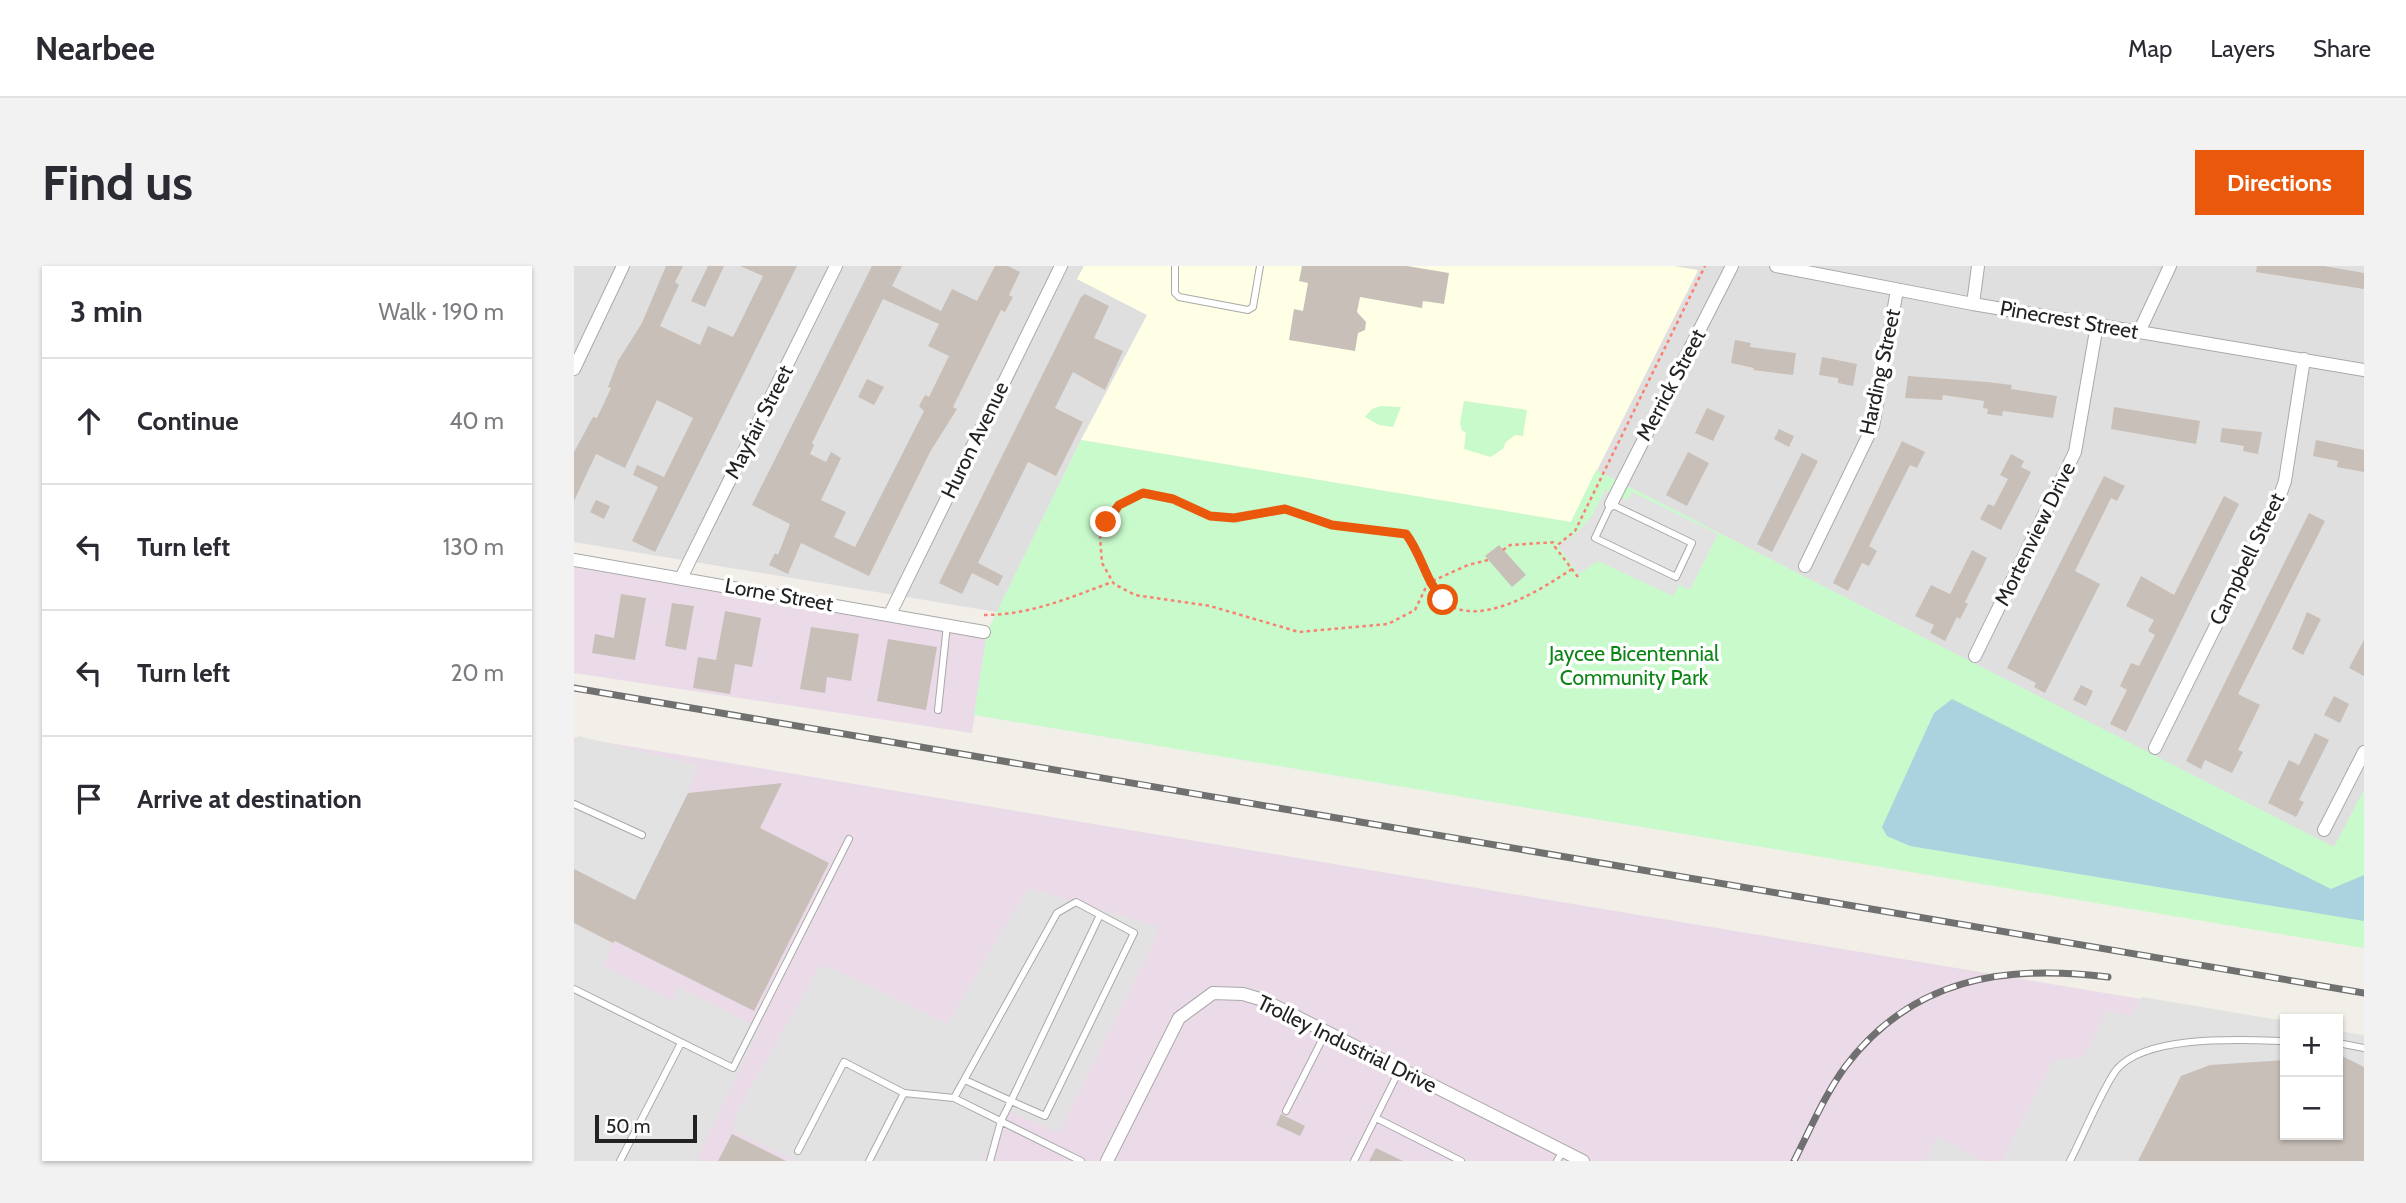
<!DOCTYPE html>
<meta charset="utf-8">
<style>
:root{--surface:#fff;--page:#f2f2f3;--text:#2b2b33;--muted:#7c7c81;--line:#e1e1e2;--accent:#ea580c}
body{margin:0;font-family:Cabin,sans-serif;background:var(--page);color:var(--text)}
.controls{position:absolute;right:21px;bottom:21px;display:grid;overflow:hidden;border-radius:0px;box-shadow:0 2px 5px #0004}
.controls button{width:63px;height:63px;display:grid;place-items:center;padding:0;border:0;border-bottom:2px solid var(--line);background:var(--surface);color:var(--text);font:35px sans-serif}
.scale{position:absolute;left:21px;bottom:18px;width:102px;box-sizing:border-box;padding-left:7px;border:4px solid #222;border-top:0;font-size:19px;line-height:24px;white-space:nowrap;color:#222;-webkit-text-stroke:5px #fff;paint-order:stroke}
.stop{position:absolute;width:21px;height:21px;margin:-16px;border:5px solid #ea580c;border-radius:50%;background:#fff}
.stop.end{background:#ea580c;border-color:#fff;box-shadow:0 2px 7px #0008}
.list{margin:0;padding:0;list-style:none}
h2{display:flex;justify-content:space-between;align-items:center;height:91px;margin:0;padding:0 28px;font-size:30px}
h2 small{font-size:23px;font-weight:400;color:var(--muted)}
.list li{display:grid;grid-template-columns:46px 1fr auto;gap:21px;align-items:center;box-sizing:border-box;height:126px;padding:0 28px;border-top:2px solid var(--line)}
.list b{display:block;font-size:26px;white-space:nowrap}
.list em{font-size:23px;font-style:normal;color:var(--muted)}
.icon{flex:none;width:38px;height:38px;fill:none;stroke:currentColor;stroke-width:2;stroke-linecap:round;stroke-linejoin:round}
.map{position:relative;flex:none;width:1790px;height:895px;overflow:hidden;border-radius:0px}
header{display:flex;align-items:center;gap:42px;box-sizing:border-box;height:98px;padding:0 35px;background:var(--surface);border-bottom:2px solid var(--line)}
header strong{font-size:33px}
nav{display:flex;gap:38px;margin-inline-start:auto;font-size:24px}
.intro{display:flex;align-items:center;justify-content:space-between;box-sizing:border-box;height:168px;padding:0 42px}
h1{margin:0;font-size:49px}
.button{padding:18px 32px;border-radius:0px;background:var(--accent);color:#fff;font-size:24px;font-weight:700}
main{display:flex;gap:42px;padding:0 42px}
aside{flex:1;background:var(--surface);border-radius:0px;box-shadow:0 2px 5px #0004}
.map>svg:first-child{display:block}
.residential{fill:#e0dfdf}
.industrial{fill:#ebdbe8}
.education{fill:#ffffe5}
.park{fill:#c8facc}
.parking{fill:#e2e2e2}
.water{fill:#aad3df}
.building{fill:#c7bfb8;fill-rule:evenodd}
.lines{fill:none;stroke-linecap:round;stroke-linejoin:round}
.service-casing{stroke:#a9a9a9;stroke-width:8}
.minor-casing{stroke:#a9a9a9;stroke-width:14}
.path{stroke:#fa8072;stroke-width:2.5;stroke-dasharray:3.5 3.5;stroke-linecap:butt}
.service{stroke:#fff;stroke-width:6}
.minor{stroke:#fff;stroke-width:12}
.rail-casing{stroke:#707070;stroke-width:7}
.rail{stroke:#fff;stroke-width:4.5;stroke-dasharray:13;stroke-linecap:butt}
.route{stroke:#ea580c;stroke-width:9}
.labels{text-anchor:middle;stroke-width:7;stroke-linejoin:round;paint-order:stroke}
.street-label{font-size:21px;fill:#222;stroke:#fff}
.park-label{font-size:21px;fill:#0c8416;stroke:#fff}
</style>
<header>
<strong>Nearbee</strong>
<nav><a>Map</a><a>Layers</a><a>Share</a></nav>
</header>
<div class="intro"><h1>Find us</h1><a class="button">Directions</a></div>
<main>
<aside>
<h2>3 min<small>Walk · 190 m</small></h2>
<ul class="list">
<li><svg class="icon" aria-label="ahead" viewBox="0 0 24 24"><path d="M12 20V5M6 11l6-6 6 6"/></svg><div><b>Continue</b></div><em>40 m</em></li>
<li><svg class="icon" aria-label="left" viewBox="0 0 24 24"><path d="M17 20v-9H6M10 6l-5 5 5 5"/></svg><div><b>Turn left</b></div><em>130 m</em></li>
<li><svg class="icon" aria-label="left" viewBox="0 0 24 24"><path d="M17 20v-9H6M10 6l-5 5 5 5"/></svg><div><b>Turn left</b></div><em>20 m</em></li>
<li><svg class="icon" aria-label="arrive" viewBox="0 0 24 24"><path d="M6 21V4h12l-3 4 3 4H6"/></svg><div><b>Arrive at destination</b></div></li>
</ul>
</aside>
<div class="map">
<svg width="1790" height="895" viewBox="0 0 1790 895">
<rect width="100%" height="100%" fill="#f2efe9"/>
<!-- residential -->
<path class="residential" d="M0,0H510L503,13L573,49L507,174L423,346L0,276Z
M1099,0H1790V524L1760,582L1022,204L1124,5Z"/>
<!-- industrial -->
<path class="industrial" d="M0,301L413,366L398,467L0,407Z
M0,471L1711,757V869H1764V765L1790,770V895H0Z"/>
<!-- education -->
<path class="education" d="M510,0H1099L1124,4L997,256L507,174L573,49L503,13Z"/>
<!-- park -->
<path class="park" d="M890,135L953,144L949,170L941,169L931,177L930,182L917,191L890,183L892,166L888,165L886,157Z
M807,140L827,141L819,161L805,159L791,151L798,143Z
M507,174L997,256L1022,204L1760,581L1790,524V682L400,449L413,366Z"/>
<!-- parking -->
<path class="parking" d="M1031,224L1053,234L1058,226L1144,268L1116,324L1105,319L1099,330L1024,295L1005,308L984,280L1006,264L1019,248Z
M4,470L123,499L114,527L61,634L0,603V479Z
M454,622L583,660L581,673L484,867L434,844L408,895H221L160,865L159,856L165,842L245,702L254,700L373,758Z
M0,657L39,677L29,700L98,735L105,721L186,762L122,895H0Z
M1568,731L1711,755V794L1636,799L1607,810L1564,895H1422L1429,893L1479,794L1509,792L1533,745L1557,750Z
M1764,765L1790,769V801L1764,791Z
M1363,871L1409,895H1351Z"/>
<!-- water -->
<path class="water" d="M1378,433L1757,623L1790,609V655L1336,580L1313,570L1308,561L1360,447Z"/>
<!-- building -->
<path class="building" d="M92,0H109L101,16L105,19L86,60L126,79L134,60L159,71L169,51L189,10L166,0H223L81,286L58,275L84,221L59,209L63,199L90,211L119,152L83,134L51,202L22,188L0,235V186L19,151L23,152L37,122L34,121L44,95L68,57Z
M134,0H150L131,41L117,35Z
M298,0H328L318,20L367,45L378,23L403,35L421,0H434L446,6L435,29L439,31L431,46L427,44L379,141L383,143L356,186L295,310L227,277L214,308L195,299L201,287L204,289L216,258L178,239ZM309,33L365,58L354,80L375,90L355,131L351,129L345,140L350,145L281,281L260,271L272,246L247,234L267,192L257,186L252,196L236,188L240,179L238,177Z
M728,0H833L875,7L870,38L849,35L848,42L786,31L783,46L792,56L791,64L784,67L781,85L715,74L720,43L729,45L734,17L725,15Z
M1683,0H1750L1790,7V23L1682,6Z
M511,28L535,40L520,72L549,85L531,124L499,106L481,142L509,156L482,210L454,196L404,297L429,310L424,320L398,307L388,328L365,317L507,31Z
M1161,74L1177,77L1176,81L1222,87L1219,109L1179,104L1180,102L1157,97Z
M1248,91L1283,98L1279,120L1264,117V112L1245,109Z
M1334,110L1413,116L1438,119L1437,123L1483,130L1479,152L1429,145L1428,150L1413,148L1414,143L1409,142L1410,135L1369,129L1368,134L1331,132Z
M293,113L310,121L300,139L284,131Z
M1540,141L1626,155L1622,178L1537,163Z
M1133,142L1151,150L1139,175L1121,167Z
M1648,162L1688,166L1684,188L1669,185L1670,180L1646,176Z
M1205,163L1220,170L1215,181L1200,173Z
M1742,174L1790,184V206L1763,201L1764,195L1739,190Z
M1328,175L1351,186L1343,202L1336,199L1295,280L1303,285L1295,300L1288,297L1274,325L1259,317Z
M1114,186L1135,197L1113,240L1092,229Z
M1228,187L1244,195L1198,286L1183,278Z
M1437,188L1450,195L1447,201L1457,206L1427,264L1406,253L1414,238L1420,240L1434,213L1426,209Z
M1530,210L1551,220L1543,235L1537,232L1501,305L1526,318L1471,427L1460,421L1462,417L1433,402Z
M1650,230L1665,238L1552,466L1536,458L1553,424L1546,420L1557,397L1565,400L1581,369L1574,365L1580,354L1552,340L1567,310L1600,329Z
M22,234L36,240L30,253L16,246Z
M1735,247L1751,255L1664,428L1686,439L1664,484L1669,486L1658,507L1631,494L1627,503L1612,495Z
M925,279L952,309L938,321L911,290Z
M1398,284L1413,292L1391,336L1394,338L1386,353L1383,351L1371,375L1356,367L1360,359L1341,350L1357,319L1376,328Z
M47,328L72,332L61,394L18,387L21,368L40,372Z
M98,337L120,340L112,384L91,380Z
M151,345L187,352L178,401L161,398L156,428L119,422L124,391L142,394Z
M1733,346L1747,353L1729,389L1718,383Z
M237,361L285,368L277,415L253,411L251,427L226,423Z
M314,373L363,381L352,444L303,435Z
M1790,374V410L1775,402Z
M1507,419L1519,425L1512,440L1499,434Z
M1760,430L1775,438L1766,457L1750,449Z
M1741,467L1755,474L1725,534L1730,536L1722,551L1694,537L1715,494L1725,499Z
M208,517L186,562L255,597L180,745L41,675L39,677L0,657V603L61,634L114,527Z
M1764,788L1790,801V895H1564L1607,810L1636,799L1711,794V869H1764Z
M707,848L731,860L726,870L702,859Z
M158,868L212,895H144Z
M802,882L829,895H795Z"/>
<g class="lines">
<defs>
<path id="service" d="M601,0V27L605,31L674,44L679,41L686,0
M1037,238L1118,277L1102,311L1021,272Z
M364,444L373,359
M0,538L68,569
M0,723L159,802L275,573
M1764,777L1790,782
M391,814L437,835L526,649
M380,832L483,647L502,636L560,667L471,850L437,835L427,855L416,895
M712,845L752,766
M802,852L887,895
M224,885L270,796L330,827
M46,895L107,777
M295,895L330,827L380,832L507,895
M780,895L826,803
M983,895L989,885
M1496,895C1507,874 1530,819 1543,803C1574,768 1668,774 1711,775"/>
<path id="minor" d="M1202,0L1399,38L1790,104
M1399,38L1404,0
M1565,66L1596,0
M0,103L49,0
M1037,238L1158,0
M0,294L410,366
M1231,300L1299,160L1323,24
M107,312L262,0
M316,348L487,0
M1401,390L1501,186L1523,59
M1581,482L1704,235L1711,215L1730,93
M1750,564L1790,486
M533,895L605,752L639,727L669,728L689,734L1009,895"/>
</defs>
<!-- service casing -->
<use href="#service" class="service-casing"/>
<!-- minor casing -->
<use href="#minor" class="minor-casing"/>
<!-- path -->
<path class="path" d="M929,284L936,279L983,276
M914,294L894,299L854,317L841,344L814,358L725,366L636,340L561,329L540,318L528,297L526,272L532,256L545,238L569,227L599,233L636,250L660,252L711,243L758,259L832,268C844,284 845,300 854,317C886,376 960,328 998,303
M1004,311L981,281L1001,265L1131,0
M410,349C456,349 495,332 538,316"/>
<!-- service -->
<use href="#service" class="service"/>
<!-- minor -->
<use href="#minor" class="minor"/>
<defs>
<path id="rail" d="M0,422L1790,727
M1220,895C1236,864 1250,830 1271,801C1338,712 1431,698 1534,711"/>
</defs>
<!-- rail casing -->
<use href="#rail" class="rail-casing"/>
<!-- rail -->
<use href="#rail" class="rail"/>
</g>
<g class="lines">
<!-- route -->
<path class="route" d="M532,256L545,239L569,227L599,233L636,250L660,252L711,243L758,259L832,268C848,289 851,314 869,334"/>
</g>
<g class="labels">
<!-- street labels -->
<g class="street-label">
<text transform="translate(1495 54) rotate(10)" y="7">Pinecrest Street</text>
<text transform="translate(1306 106) rotate(-78)" y="7">Harding Street</text>
<text transform="translate(1097 119) rotate(-62)" y="7">Merrick Street</text>
<text transform="translate(185 156) rotate(-63)" y="7">Mayfair Street</text>
<text transform="translate(401 174) rotate(-64)" y="7">Huron Avenue</text>
<text transform="translate(1461 268) rotate(-64)" y="7">Mortenview Drive</text>
<text transform="translate(1673 293) rotate(-64)" y="7">Campbell Street</text>
<text transform="translate(205 329) rotate(10)" y="7">Lorne Street</text>
<text transform="translate(773 778) rotate(26)" y="7">Trolley Industrial Drive</text>
</g>
<!-- park labels -->
<g class="park-label">
<text x="1060" y="395">Jaycee Bicentennial<tspan x="1060" dy="24">Community Park</tspan></text>
</g>
</g>
</svg>
<div class="controls">
<button>+</button>
<button>−</button>
</div>
<div class="scale">50 m</div>
<div class="stop" style="left:869px;top:334px"></div>
<div class="stop end" style="left:532px;top:256px"></div>
</div>
</main>
